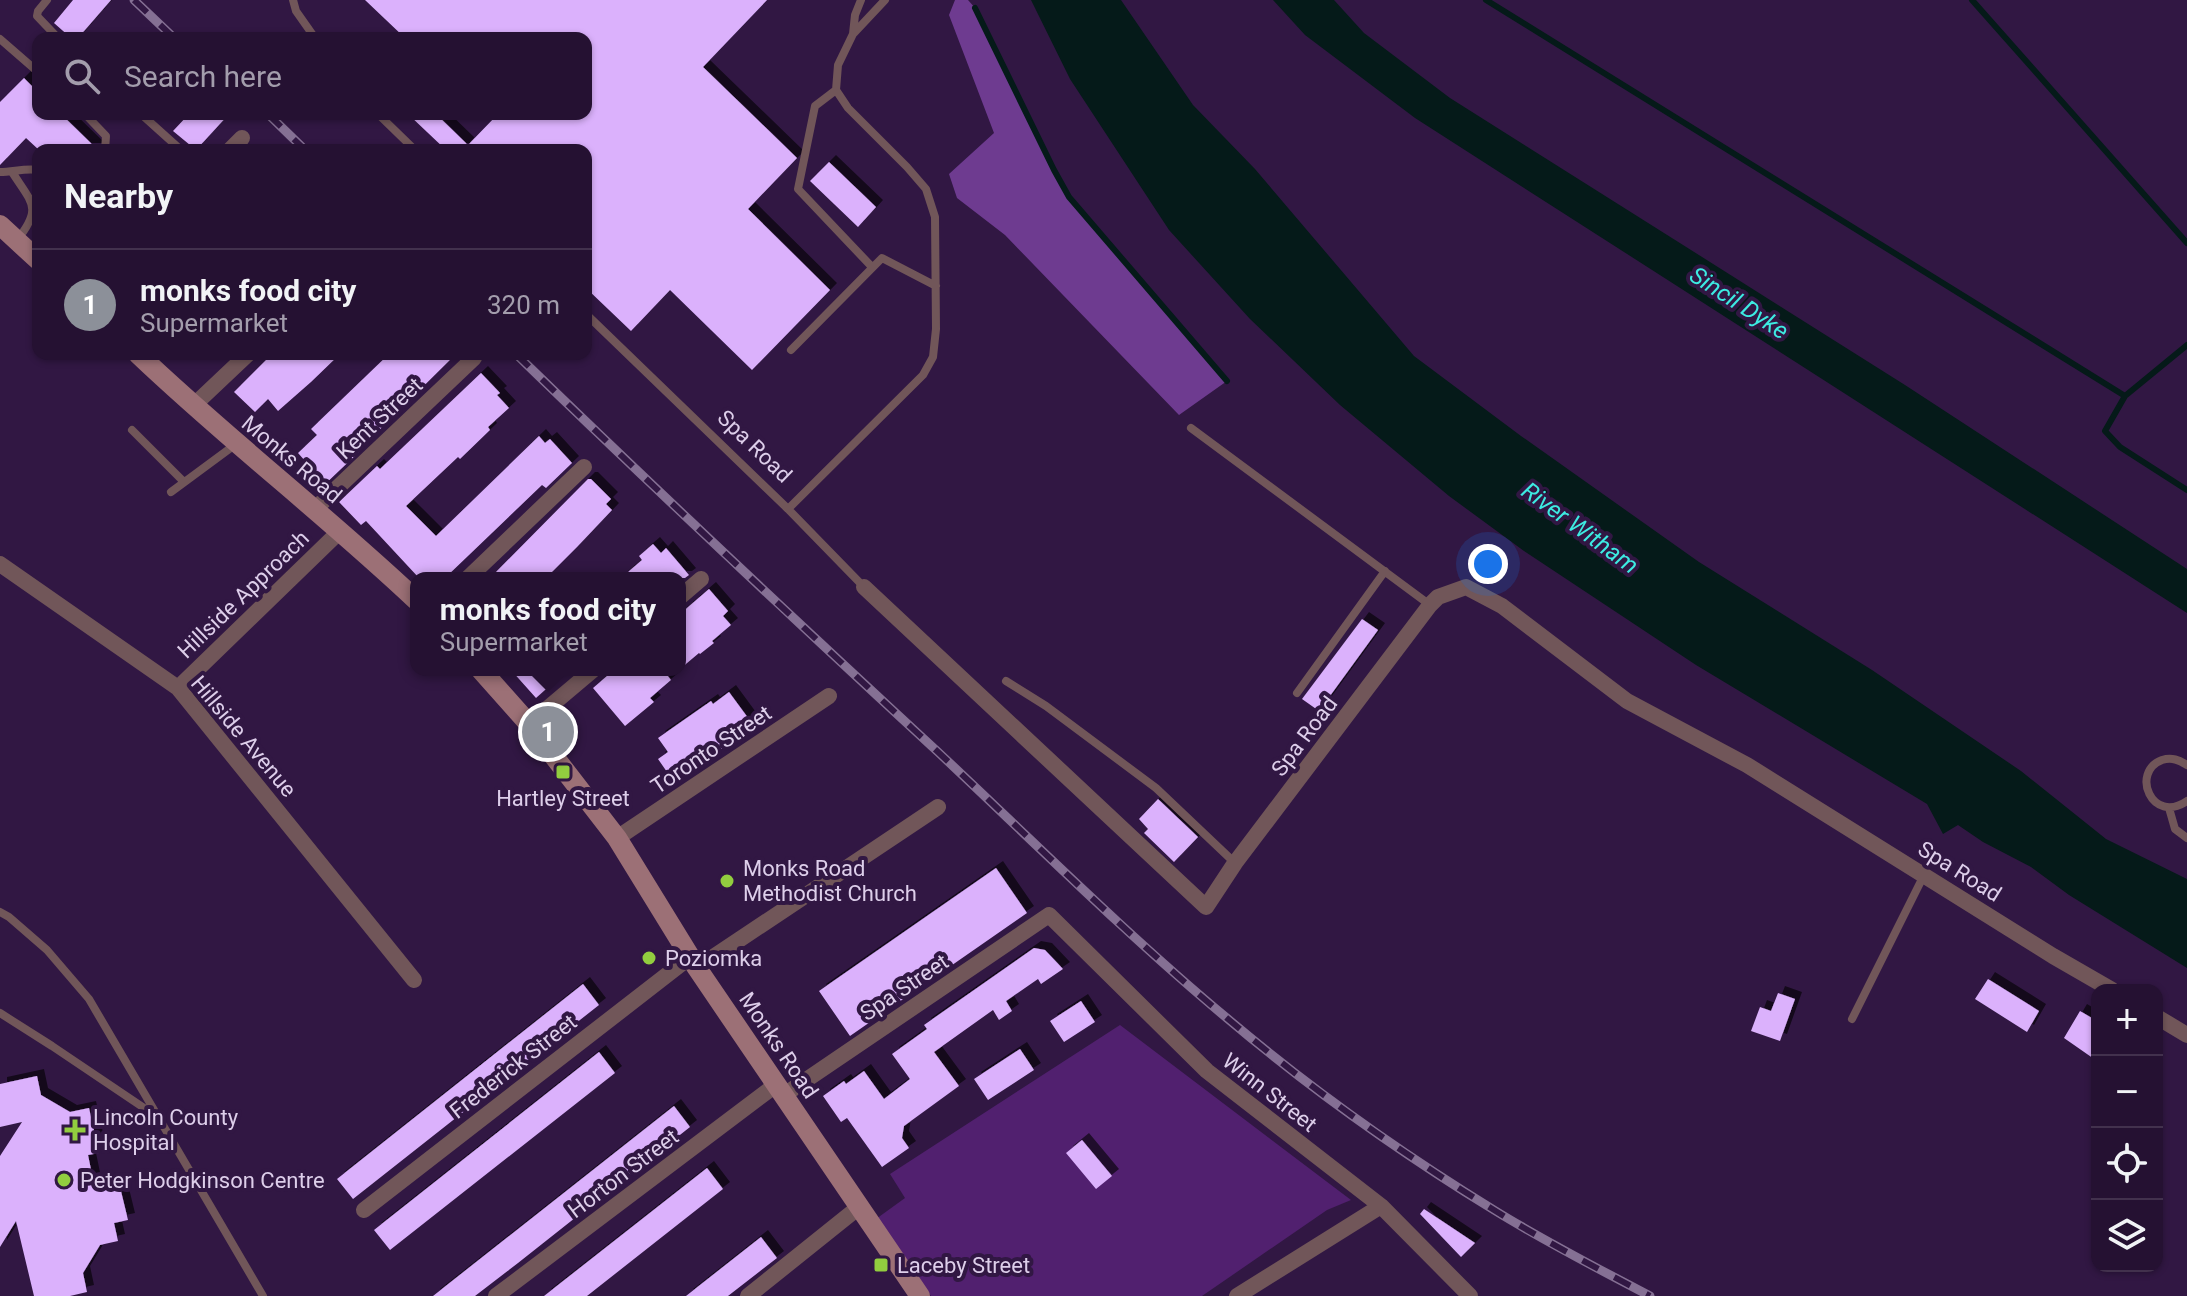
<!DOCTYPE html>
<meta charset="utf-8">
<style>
:root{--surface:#251132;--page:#2d1a3a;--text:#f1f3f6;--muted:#a39dac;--line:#42314d;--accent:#8c9099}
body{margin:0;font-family:Roboto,sans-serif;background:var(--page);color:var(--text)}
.controls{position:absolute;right:24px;bottom:24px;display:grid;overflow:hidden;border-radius:16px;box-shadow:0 2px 6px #0004}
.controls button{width:72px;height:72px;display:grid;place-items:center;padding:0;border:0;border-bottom:2px solid var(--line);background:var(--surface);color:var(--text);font:40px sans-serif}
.you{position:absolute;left:1488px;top:564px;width:28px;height:28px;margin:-20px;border:6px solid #fff;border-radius:50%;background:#1a73e8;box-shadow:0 0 0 12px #1a73e833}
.badge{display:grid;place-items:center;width:52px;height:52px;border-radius:50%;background:var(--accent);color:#fff;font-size:26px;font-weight:700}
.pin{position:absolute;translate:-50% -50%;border:4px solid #fff;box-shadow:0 2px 8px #0006}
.popup{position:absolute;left:410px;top:572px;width:276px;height:104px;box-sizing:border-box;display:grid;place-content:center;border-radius:16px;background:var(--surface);filter:drop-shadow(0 2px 6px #0005);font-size:26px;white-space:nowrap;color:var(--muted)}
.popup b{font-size:30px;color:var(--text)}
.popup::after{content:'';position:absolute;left:50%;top:100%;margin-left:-16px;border:16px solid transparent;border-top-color:var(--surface)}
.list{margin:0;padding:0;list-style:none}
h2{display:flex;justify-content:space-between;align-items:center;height:104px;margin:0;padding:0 32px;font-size:34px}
h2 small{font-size:26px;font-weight:400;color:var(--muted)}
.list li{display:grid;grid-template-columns:52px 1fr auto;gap:24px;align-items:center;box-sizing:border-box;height:112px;padding:0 32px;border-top:2px solid var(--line)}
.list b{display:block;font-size:30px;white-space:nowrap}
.list p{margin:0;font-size:26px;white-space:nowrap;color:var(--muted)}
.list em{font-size:26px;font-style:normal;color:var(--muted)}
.icon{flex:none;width:44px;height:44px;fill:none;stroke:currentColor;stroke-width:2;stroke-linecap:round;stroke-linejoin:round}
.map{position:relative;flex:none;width:2187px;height:1296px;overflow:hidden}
.search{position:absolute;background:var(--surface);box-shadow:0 2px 6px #0004;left:32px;top:32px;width:560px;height:88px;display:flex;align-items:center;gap:20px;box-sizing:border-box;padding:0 28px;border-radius:16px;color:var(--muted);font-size:30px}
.panel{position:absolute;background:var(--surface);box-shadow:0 2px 6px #0004;left:32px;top:144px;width:560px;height:216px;border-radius:16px}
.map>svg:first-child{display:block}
.green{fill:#51206f}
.forest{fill:#6e3b90}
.water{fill:#051a19}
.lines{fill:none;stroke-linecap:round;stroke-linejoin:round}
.stream{stroke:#051a19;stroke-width:6}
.building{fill:#dbb1fc;filter:url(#shadow)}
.service{stroke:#715659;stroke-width:8}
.minor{stroke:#715659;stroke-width:16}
.secondary{stroke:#9c7076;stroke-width:20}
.rail-casing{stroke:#857094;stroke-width:9}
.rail{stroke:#311743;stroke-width:6;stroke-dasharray:18;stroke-linecap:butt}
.poi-dot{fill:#92cd3f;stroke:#311743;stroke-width:3}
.labels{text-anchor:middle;stroke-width:8;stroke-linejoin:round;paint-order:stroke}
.street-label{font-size:22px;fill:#ddceea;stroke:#311743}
.poi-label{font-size:22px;fill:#ddceea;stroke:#311743;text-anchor:start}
.water-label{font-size:24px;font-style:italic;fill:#3debe2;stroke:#311743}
</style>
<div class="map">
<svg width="2187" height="1296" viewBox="0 0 2187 1296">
<defs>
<filter id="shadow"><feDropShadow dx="7" dy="-7" stdDeviation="0" flood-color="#0009"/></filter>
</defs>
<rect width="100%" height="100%" fill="#311743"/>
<!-- green -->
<path class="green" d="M1120,1025L1351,1200L1327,1210L1202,1296H931L876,1219L905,1198L890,1174Z"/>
<!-- forest -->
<path class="forest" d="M955,0H968L975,8L1054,170L1069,197L1227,381L1179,415L1005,235L957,198L949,174L994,133L949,15Z"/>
<!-- water -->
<path class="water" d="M1031,0H1121L1193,105L1255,169L1414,356L1521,436L1699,562L1872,670L2021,771L2106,839L2187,879V968L2069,895L2031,867L1983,842L1958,825L1943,834L1927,804L1696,665L1524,551L1449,496L1340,405L1250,319L1169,230L1070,79Z
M1273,0H1334L1364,33L1450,98L1905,385L2187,569V613L1415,118L1305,35Z"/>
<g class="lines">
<!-- stream -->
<path class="stream" d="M1486,0L2125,396
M1972,0L2187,243
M975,8L1054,170L1069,197L1227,381
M2187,345L2125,396L2105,431L2120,447L2187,490"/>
</g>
<!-- building -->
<path class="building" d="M73,0H111L78,38H71L54,23Z
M365,0H767L703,67L797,158L748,209L830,290L752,370L670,290L631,331L586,288V150H446L408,114H436L468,145L498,114H586V38H405Z
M24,78L38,92V114H61L98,150H39L26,138L0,165V102Z
M189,114H229L196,150L173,131Z
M829,162L876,207L858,227L810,181Z
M272,354H340L311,382L278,411L268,399L255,412L234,392Z
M389,354H456L360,449L361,450L320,489L300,468L306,462L298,453L317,435L311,429Z
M481,373L500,393L497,395L509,408L488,427L490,430L460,459L458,457L406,506L436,536L539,436L545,443L550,439L572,463L546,488L542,485L445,578H419L366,521L361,525L339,502L377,466L380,469Z
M588,479H591L611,499L606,504L612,510L577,547L546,578H490Z
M653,544L661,553L666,548L689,575L685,578H621L642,560L639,556Z
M709,589L728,611L723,616L731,625L712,641L714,643L700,654L699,653L680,669V614Z
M1362,619L1378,630L1319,711L1302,699Z
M511,670H562L551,679L554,682L536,698Z
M614,670H663L671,680L650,698L654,702L625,726L593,688Z
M729,692L754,726L674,782L658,759L668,752L658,738L711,701L713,704Z
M1158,799L1198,837L1174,862L1144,833L1148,829L1139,819Z
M996,868L1027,913L850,1036L819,991Z
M1034,948L1045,950L1063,969L1041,984L1038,979L1006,1001L1012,1011L999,1020L993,1010L934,1052L959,1086L904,1126L902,1138L909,1148L882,1167L847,1118L841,1122L823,1096L844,1081L846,1084L864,1071L884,1099L910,1079L892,1054L927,1029L924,1025Z
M1988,979L2039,1011L2027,1032L1975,999Z
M583,984L599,1005L353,1199L337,1179Z
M1778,993L1795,999L1780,1041L1751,1031L1760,1007L1771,1011Z
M1081,1001L1095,1022L1064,1042L1050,1021Z
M2080,1011L2097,1021V1061L2064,1038Z
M1020,1049L1034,1070L988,1100L974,1079Z
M599,1052L615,1073L390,1250L374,1230Z
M37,1076L41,1095L70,1112L89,1108L99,1153L88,1155L95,1189L119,1183L128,1220L114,1223L118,1241L100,1245L83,1273L87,1292L70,1296H34L16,1221L0,1247V1156L22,1122L0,1127V1084Z
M674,1106L690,1127L518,1263L475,1296H433Z
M1082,1140L1112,1176L1096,1189L1066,1153Z
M707,1168L723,1189L681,1222L587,1296H544Z
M1424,1209L1475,1243L1461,1257L1420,1214Z
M761,1237L777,1258L728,1296H686Z"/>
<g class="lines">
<!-- service -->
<path class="service" d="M47,0L38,11L37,16L58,38
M293,0L296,11L315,38
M854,33L885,0
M0,39L38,72
M836,90L815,106L798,189L872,267
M85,114L106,136L105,150
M141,114L181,150
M378,114L415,150
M0,172C13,172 25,168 38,170
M12,172C32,203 43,208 17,240
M586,314L788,509L864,587
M791,350L882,258L936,286
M1191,428L1430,605
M132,430L184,482
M171,492L236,444
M788,509L923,375L933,357L936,329L935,217L926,189L907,167L848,108L836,90L838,65L853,34L855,15L861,0
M1006,681L1046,706L1156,788L1235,863
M1297,693L1385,571
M2187,765C2179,760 2172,757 2162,760C2130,772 2152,825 2187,801
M2169,808L2175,829L2187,838
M0,912L9,917L47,950L89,999L263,1296
M0,1013L52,1046L156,1116
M1852,1019L1924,875"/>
<!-- minor -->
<path class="minor" d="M230,150L242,138
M193,406L248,354
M315,509L474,358
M0,564L178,688L414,980
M468,578L584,467
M864,587L1206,907L1235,863L1430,605L1438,597L1466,587L1502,606L1627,701L1747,765L2053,956L2112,990
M680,597L701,579
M178,688L340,531
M529,724L593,670
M617,838L829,696
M697,968L938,807
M2157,1017L2187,1035
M784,1095L1049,915L1207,1071L1381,1206L1470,1296
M364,1210L690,957
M496,1296L777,1084
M748,1296L859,1207
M1237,1296L1381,1206"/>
<!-- secondary -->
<path class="secondary" d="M0,225L38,260
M138,354C227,439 326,515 416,600
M481,670L529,724L617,838L697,968L920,1296"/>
<defs>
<path id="rail" d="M134,0L174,38
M268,114L305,150
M516,354C655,489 796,621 938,752C1034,842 1127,935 1228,1019C1311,1089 1401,1153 1494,1210C1544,1241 1597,1268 1650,1296"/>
</defs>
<!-- rail casing -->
<use href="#rail" class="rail-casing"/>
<!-- rail -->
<use href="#rail" class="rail"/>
</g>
<!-- markers -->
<g class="poi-dot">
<rect x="555" y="764" width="16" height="16" rx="4"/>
<circle cx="727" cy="881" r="8"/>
<circle cx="649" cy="958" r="8"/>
<path d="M71 1118h8v8h8v8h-8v8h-8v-8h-8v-8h8z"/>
<circle cx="64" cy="1180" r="8"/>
<rect x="873" y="1257" width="16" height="16" rx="4"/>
</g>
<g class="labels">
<!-- street labels -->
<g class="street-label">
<text transform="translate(379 418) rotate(-43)" y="8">Kent Street</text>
<text transform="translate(755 446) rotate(44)" y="8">Spa Road</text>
<text transform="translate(292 459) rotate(40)" y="8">Monks Road</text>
<text transform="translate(243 594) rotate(-44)" y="8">Hillside Approach</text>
<text transform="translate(244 736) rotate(50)" y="8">Hillside Avenue</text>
<text transform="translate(1304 736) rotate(-53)" y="8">Spa Road</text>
<text transform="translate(711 749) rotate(-34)" y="8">Toronto Street</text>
<text transform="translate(1960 871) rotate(32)" y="8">Spa Road</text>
<text transform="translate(904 987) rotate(-34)" y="8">Spa Street</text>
<text transform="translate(779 1045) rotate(56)" y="8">Monks Road</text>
<text transform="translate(513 1066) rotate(-38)" y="8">Frederick Street</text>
<text transform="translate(1270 1092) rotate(38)" y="8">Winn Street</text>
<text transform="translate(623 1173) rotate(-37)" y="8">Horton Street</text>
</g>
<!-- poi labels -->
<g class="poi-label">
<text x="563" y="806" text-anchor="middle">Hartley Street</text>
<text x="743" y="876">Monks Road<tspan x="743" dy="25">Methodist Church</tspan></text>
<text x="665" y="966">Poziomka</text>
<text x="93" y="1125">Lincoln County<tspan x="93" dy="25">Hospital</tspan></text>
<text x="80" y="1188">Peter Hodgkinson Centre</text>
<text x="897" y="1273">Laceby Street</text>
</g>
<!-- water labels -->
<g class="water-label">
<text transform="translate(1739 303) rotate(33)" y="8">Sincil Dyke</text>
<text transform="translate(1580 528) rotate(36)" y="8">River Witham</text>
</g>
</g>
</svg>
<div class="controls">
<button>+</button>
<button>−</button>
<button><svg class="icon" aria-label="locate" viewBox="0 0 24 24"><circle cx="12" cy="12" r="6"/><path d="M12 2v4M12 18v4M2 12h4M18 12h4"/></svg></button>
<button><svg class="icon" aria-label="layers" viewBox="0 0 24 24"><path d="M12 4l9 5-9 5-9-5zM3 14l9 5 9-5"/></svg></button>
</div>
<div class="you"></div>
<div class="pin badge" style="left:548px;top:732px">1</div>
<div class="popup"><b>monks food city</b>Supermarket</div>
<div class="search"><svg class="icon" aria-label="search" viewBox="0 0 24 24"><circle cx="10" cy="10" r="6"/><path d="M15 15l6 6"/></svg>Search here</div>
<section class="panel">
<h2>Nearby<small></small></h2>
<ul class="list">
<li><span class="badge">1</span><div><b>monks food city</b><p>Supermarket</p></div><em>320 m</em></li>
</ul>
</section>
</div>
